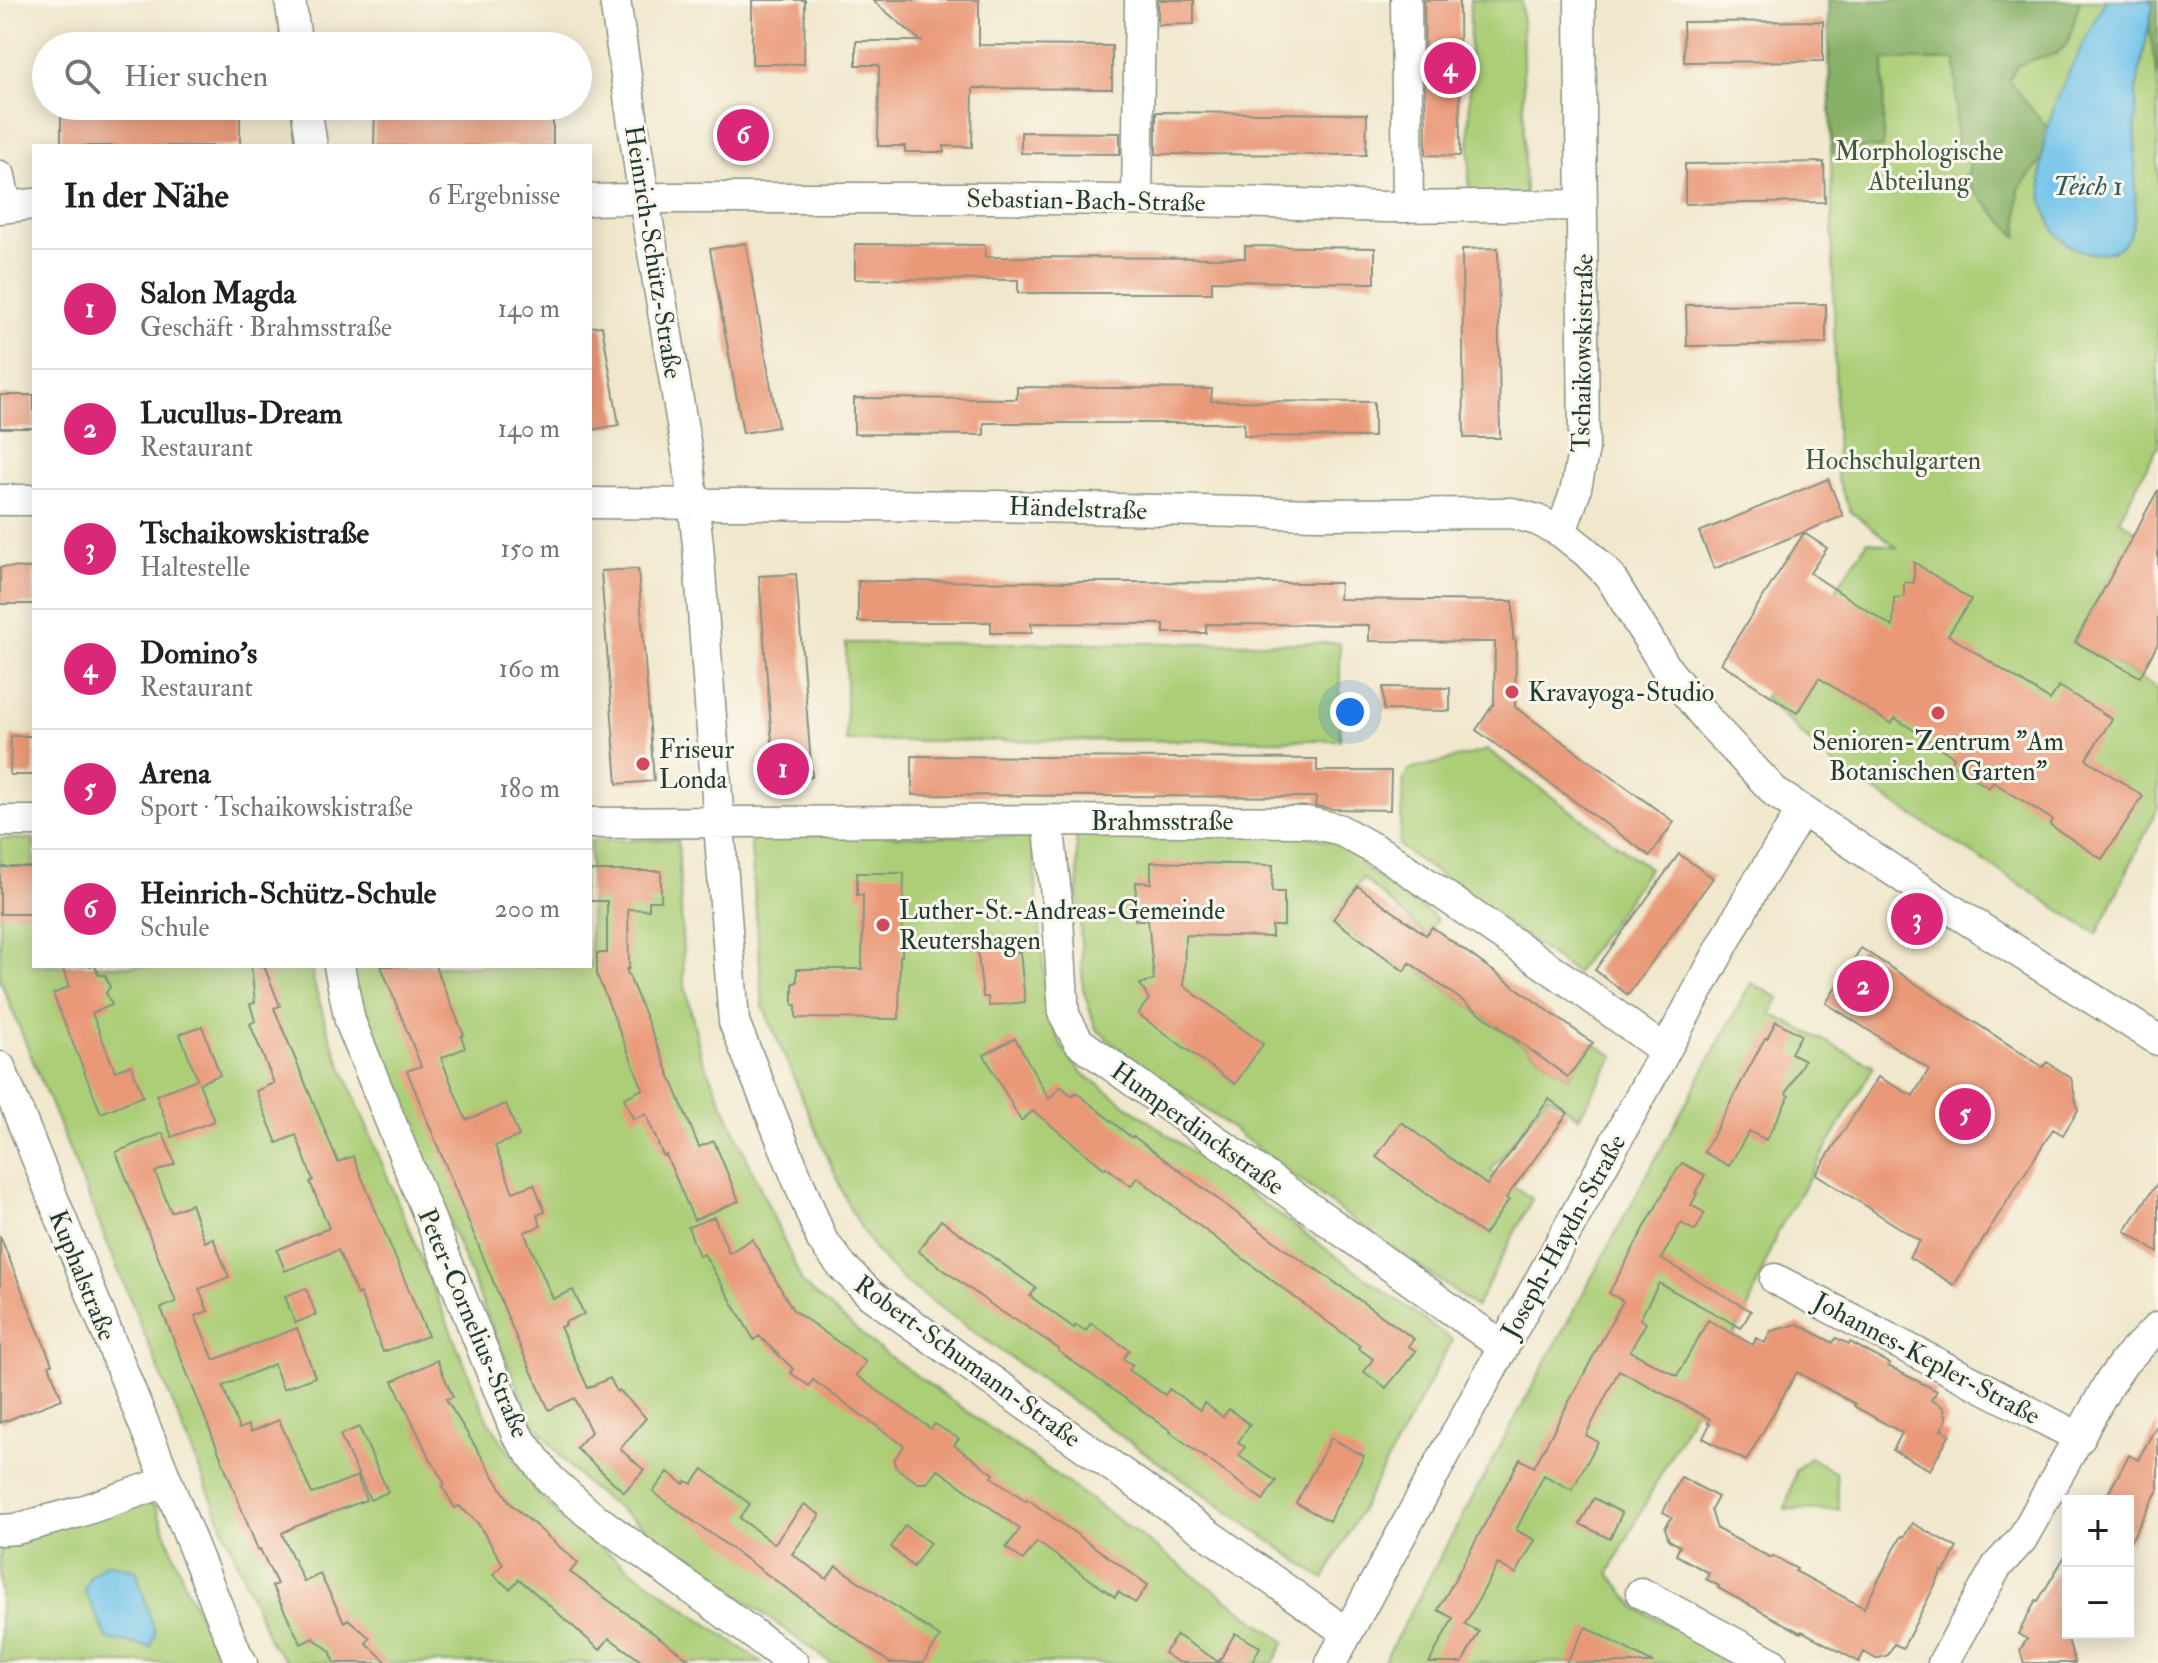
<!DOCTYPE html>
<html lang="de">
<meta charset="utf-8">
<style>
:root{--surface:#fff;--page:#f2f2f2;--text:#202124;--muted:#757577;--line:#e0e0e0;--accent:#db2777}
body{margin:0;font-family:"IM FELL Double Pica",serif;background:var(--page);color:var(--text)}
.controls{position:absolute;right:24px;bottom:24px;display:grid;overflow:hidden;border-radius:0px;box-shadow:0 4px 20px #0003}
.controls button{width:72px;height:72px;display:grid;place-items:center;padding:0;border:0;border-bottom:2px solid var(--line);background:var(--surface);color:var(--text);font:40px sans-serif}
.you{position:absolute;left:1350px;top:712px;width:28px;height:28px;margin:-20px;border:6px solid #fff;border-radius:50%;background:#1a73e8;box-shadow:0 0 0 12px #1a73e833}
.badge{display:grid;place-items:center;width:52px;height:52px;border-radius:50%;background:var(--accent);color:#fff;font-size:26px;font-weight:700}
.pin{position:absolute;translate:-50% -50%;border:4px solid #fff;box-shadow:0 2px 8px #0006}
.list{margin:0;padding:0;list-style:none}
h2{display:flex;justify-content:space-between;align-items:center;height:104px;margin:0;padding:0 32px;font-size:34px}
h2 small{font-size:26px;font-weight:400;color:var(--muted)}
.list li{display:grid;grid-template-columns:52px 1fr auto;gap:24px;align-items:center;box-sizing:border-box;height:120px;padding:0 32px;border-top:2px solid var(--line)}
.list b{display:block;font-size:30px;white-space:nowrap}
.list p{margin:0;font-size:26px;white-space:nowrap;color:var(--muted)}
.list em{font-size:26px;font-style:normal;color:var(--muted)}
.icon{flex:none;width:44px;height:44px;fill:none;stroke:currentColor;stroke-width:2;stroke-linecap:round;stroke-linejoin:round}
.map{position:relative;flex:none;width:2158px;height:1663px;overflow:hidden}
.search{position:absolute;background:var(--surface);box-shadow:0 4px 20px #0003;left:32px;top:32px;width:560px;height:88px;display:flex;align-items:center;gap:20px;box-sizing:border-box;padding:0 28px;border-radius:44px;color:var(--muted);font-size:30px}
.panel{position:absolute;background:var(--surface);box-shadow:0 4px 20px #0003;left:32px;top:144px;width:560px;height:824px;border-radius:0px}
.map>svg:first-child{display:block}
.green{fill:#abce77;stroke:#658656;stroke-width:2}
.forest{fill:#88b168;stroke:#54774e;stroke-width:2}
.water{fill:#6ec2ea;stroke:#46808f;stroke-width:2}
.building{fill:#ea9978}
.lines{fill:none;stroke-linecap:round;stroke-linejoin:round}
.minor-casing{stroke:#889280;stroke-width:33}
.minor{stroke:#fff;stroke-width:30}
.poi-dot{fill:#d1495b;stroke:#fbf7ec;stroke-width:3}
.labels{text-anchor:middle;stroke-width:6;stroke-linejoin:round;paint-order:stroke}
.park-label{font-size:26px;fill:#3b5a41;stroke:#fbf7ec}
.street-label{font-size:26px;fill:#1f3d34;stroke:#fbf7ec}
.poi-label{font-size:26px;fill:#1f3d34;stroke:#fbf7ec;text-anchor:start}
.water-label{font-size:28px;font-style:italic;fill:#335e62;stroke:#fbf7ec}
</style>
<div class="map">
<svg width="2158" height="1663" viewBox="0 0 2158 1663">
<rect width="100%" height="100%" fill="#fbf7ec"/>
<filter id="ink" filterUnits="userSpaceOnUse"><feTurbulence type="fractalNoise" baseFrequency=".0125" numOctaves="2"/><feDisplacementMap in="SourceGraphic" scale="16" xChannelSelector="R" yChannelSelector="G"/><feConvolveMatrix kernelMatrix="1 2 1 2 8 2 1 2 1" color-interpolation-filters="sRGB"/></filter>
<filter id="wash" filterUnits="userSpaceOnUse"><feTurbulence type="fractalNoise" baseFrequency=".006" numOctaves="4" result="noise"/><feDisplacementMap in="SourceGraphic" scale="32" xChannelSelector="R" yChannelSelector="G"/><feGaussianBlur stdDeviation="1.8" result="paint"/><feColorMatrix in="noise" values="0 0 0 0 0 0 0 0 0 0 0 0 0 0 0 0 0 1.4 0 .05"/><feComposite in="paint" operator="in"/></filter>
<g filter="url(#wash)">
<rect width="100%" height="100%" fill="#f0e7cc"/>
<!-- green -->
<path class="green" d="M1470,0H1522L1525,206H1469Z
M1828,0H2158V446L2119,519L2136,531L2075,641L2158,688V807L2097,934L1833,764L1764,698L1868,541L1898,548L1850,511L1837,478Z
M846,643H1340V740L846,741Z
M1488,750L1649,868L1576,973L1399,846L1404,778L1409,770Z
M1287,831L1369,851L1361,865L1437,919L1426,935L1363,878L1333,919L1403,971L1410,963L1568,1077L1593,1043L1614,1056L1579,1117L1549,1096L1491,1170L1532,1199L1476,1307L1343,1213L1226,1124L1121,1050L1096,1029L1083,989L1076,833Z
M750,834L1032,837L1047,1008L1061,1045L1081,1072L1452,1340L1324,1579L1002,1352L904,1281L875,1251L849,1207L763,1006Z
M0,839H34V966H312L313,980L329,1035L488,1421L536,1491L562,1520L762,1663H288L270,1642L0,980Z
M678,839L684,981L701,1055L803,1284L875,1346L1080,1492L1285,1642L1273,1663H831L590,1488L564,1461L529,1416L361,1010L348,966H590V841Z
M1751,983L1779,998L1771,1014L1874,1066L1777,1233L1749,1306L1609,1573L1637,1609L1744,1663H1383Z
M1810,1457L1836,1473L1839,1510L1785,1509L1796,1470Z
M147,1501L156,1507L188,1592L222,1663H0V1538Z"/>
<!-- forest -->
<path class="forest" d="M1828,0H2080L2068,43L2056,54L2035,59L2017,66L2009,80L2048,129L2042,160L2019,189L2018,237L1963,179L1968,174L1970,160L1963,150L1956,149V60H1884L1883,148H1864L1832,153Z
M2150,0H2158V80L2149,28L2153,5Z"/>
<!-- water -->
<path class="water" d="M2105,0H2150L2153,5L2136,91L2135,218C2133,223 2132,231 2129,236C2117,259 2082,257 2064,241C2050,229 2044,209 2042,191C2034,123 2077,58 2105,0Z
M106,1563L136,1570L155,1633L151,1647L108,1639L84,1590L90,1576Z"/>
<g id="blocks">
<!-- building -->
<path class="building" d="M752,0H805L804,64H752Z
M872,0H979V45L1112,46V89L973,88L972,147L944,146V152H905V146H878L879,65H856V41H921Z
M1158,0H1194V24L1158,25Z
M1424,0H1459L1460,156L1426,155Z
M1823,21V61L1684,62L1683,22Z
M61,106H240V146H61Z
M375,106H553V146H374Z
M1156,112L1367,114L1366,155L1156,154Z
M1021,132L1120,133V154L1021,153Z
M1824,162L1825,202L1685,204V164Z
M746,243L778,427L743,433L710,249Z
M855,244L985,245V257L1245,258V246L1375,248V283L1212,281V293H1018V280L855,279Z
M1498,248L1500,438H1464L1462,249Z
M1826,304V344L1687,346L1686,305Z
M602,326L619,425L590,430V327Z
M1017,387L1212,389L1211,401L1374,402V437L1244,436V423H984V435L854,434V398L1017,399Z
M0,395H34V428H0Z
M1828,479L1843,516L1714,569L1699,532Z
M2158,490V643L2140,677L2075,642Z
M1804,533L1827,548L1810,573L1893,627L1894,598L1904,597V582L1914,583V562L1971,600L1948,635L2050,700L2059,686L2112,719L2086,759L2143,796L2102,859L2050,825L2053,820L1993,782L1989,788L1950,763L1954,757L1895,718L1891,724L1819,678L1797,713L1721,663Z
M0,567L34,568V604H0Z
M638,569L654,781L617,784L601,571Z
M796,574L812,777L775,780L759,576Z
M858,581L1340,583L1339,599L1513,601V640L1516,641L1515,707L1674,822L1650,856L1476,730L1494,703L1495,642L1369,641V625L1206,624V633H1164V624L1031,623L1032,633H991V622H858Z
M1383,687L1450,688V711L1384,710Z
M11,736H34V775H10Z
M912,756L1317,759V771H1391L1390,810L1332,809L1315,806L1316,797L912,795Z
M1679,854L1713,878L1628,995L1595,970Z
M1151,862L1273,865L1272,892H1284V926H1272V937L1185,935L1184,986L1263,1044L1235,1084L1138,1014L1149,999L1140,984L1154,980L1148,920H1135L1136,882L1151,883Z
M0,867H34L32,914H0Z
M590,871H661V901H649V910L628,909L629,969H626L699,1147L714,1141L739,1201L694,1220L666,1155L663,1156L646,1114L633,1119L624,1098L643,1089L597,975V953H607V901H590Z
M857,873H904L902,956H900L899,1019L796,1018V1005H793V983L797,982V969H862L863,895H857Z
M1358,886L1426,935L1432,927L1593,1043L1568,1077L1410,963L1404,971L1333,919Z
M1016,937L1017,952H1020L1025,1002L989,1006L988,997H983L977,948L982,947V940Z
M1861,948L2043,1067L2047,1062L2071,1078L2078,1110L2063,1135L2053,1129L1954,1285L1909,1257L1920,1241L1816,1174L1878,1077L1913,1096L1929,1069L1826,1003Z
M62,966H95L99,975H105L110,987L106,993L112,1005L92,1013L115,1071L131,1065L143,1096L101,1113L53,994L69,987Z
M251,966H264L280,1006L274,1008L338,1162L353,1156L428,1336L383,1352L360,1293L357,1295L338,1250L285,1271L277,1250L329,1228L310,1182L313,1180L296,1135L277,1143L256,1091L274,1083L250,1024L255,1021L250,1004L255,1003Z
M381,966H435L464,1035L461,1036L465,1048L441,1058L466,1120L506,1104L519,1136L495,1146L513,1192L534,1184L545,1212L537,1215L541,1226L524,1232L553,1299L573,1290L584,1314L565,1322L566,1325L560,1327L576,1362L588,1388L610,1378L617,1392L619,1390L646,1418L620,1449L644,1470L624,1492L576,1448L591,1432L575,1398L549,1410L518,1342L407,1071L421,1066Z
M1776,1021L1801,1035L1791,1053L1804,1060L1786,1094L1789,1096L1766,1140L1749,1131L1729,1166L1704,1152L1765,1038L1767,1039Z
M202,1026L220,1075L199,1083L214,1121L172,1137L156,1095L197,1079L180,1034Z
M1015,1038L1049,1099L1061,1086L1072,1096L1076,1092L1132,1138L1133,1136L1289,1252L1316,1270V1269L1414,1339L1408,1346L1416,1351L1386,1388L1364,1372L1373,1359L1358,1348L1360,1346L1185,1215L1137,1177L1131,1186L1106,1167L1105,1169L1033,1111L1021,1121L984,1055Z
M1549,1099L1568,1113L1506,1198L1509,1200L1484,1235L1376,1157L1401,1122L1487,1185Z
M163,1133L175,1164L155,1172L171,1212L191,1204L205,1242L213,1238L229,1277L199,1289L208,1311L195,1316L214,1360L297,1328L315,1377L283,1389L274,1364L223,1386L239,1429L248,1425L251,1432L279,1420L312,1494L357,1476L366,1500L294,1527L282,1533L284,1539L304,1582L320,1574L344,1622L348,1619L370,1638L366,1643L388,1663H335L330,1651L313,1638L301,1644L272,1586L277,1584L260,1549L258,1550L161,1308L176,1302L116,1152Z
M1682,1163L1705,1175L1695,1193L1697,1194L1691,1205L1705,1213L1695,1231L1681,1223L1661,1259L1751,1311L1741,1328L1659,1283L1640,1319L1646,1323L1630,1351L1677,1376L1708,1320L1753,1345L1756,1338L1765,1343L1771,1331L1798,1324L1833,1343L1836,1338L1849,1344L1850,1342L1890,1364L1888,1366L1937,1391L1931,1400L1943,1407L1947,1419L1941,1430L1950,1434L1930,1470L1893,1450L1902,1433L1854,1406L1855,1404L1797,1372L1746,1461L1703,1438L1710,1424L1708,1423L1710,1419L1619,1370L1586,1435L1598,1442L1572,1490L1544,1475L1516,1530L1535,1540L1516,1574L1498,1564L1465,1624L1479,1632L1462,1663H1429L1453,1618L1438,1610L1520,1459L1534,1467L1623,1301L1609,1293L1671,1179Z
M2158,1182V1253L2125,1231Z
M714,1217L729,1253L752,1239L793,1310L866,1362L856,1375L931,1429L935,1424L959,1439L954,1445L994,1474L992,1477L1026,1501L1027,1499L1148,1585L1135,1603L1118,1592L1115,1597L1037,1542L1023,1560L1006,1548L1020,1529L937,1469L927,1483H918L895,1467V1458L904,1446L813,1380L809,1386L791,1373L793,1369L759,1336L754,1340L704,1254L699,1256L688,1227Z
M941,1220L1036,1288L1030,1296L1074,1328L1076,1325L1086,1331L1091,1323L1129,1350L1123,1359L1133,1365L1129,1370L1165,1395L1169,1389L1200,1410L1204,1403L1223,1417L1229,1409L1250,1425L1238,1442L1245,1447L1239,1456L1276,1481L1263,1500L1170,1432L1171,1431L1058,1351L1059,1349L1014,1318L1013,1319L996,1308L918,1251Z
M0,1236L52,1364L49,1365L62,1399L0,1423Z
M306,1288L316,1315L295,1323L285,1296Z
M437,1360L453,1397L446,1399L511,1504L578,1563L570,1572L694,1663H644L609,1638L600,1650L519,1579L510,1589L493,1575L503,1564L477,1522L459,1506L455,1508L442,1486L445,1484L428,1455L393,1381Z
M2158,1423V1490L2128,1546V1501H2104L2129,1455L2138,1460Z
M359,1427L388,1492L370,1500L340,1435Z
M1331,1438L1364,1456L1329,1521L1296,1503Z
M703,1469L750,1504L740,1518L774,1544L804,1504L820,1515L792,1554L827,1579L836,1566L940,1637L923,1663H890L653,1492L668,1472L684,1484L686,1481L692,1484Z
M1681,1477L1718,1497L1711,1510L1717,1529L1771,1558L1773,1556L1797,1569L1795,1571L1864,1608L1896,1546L1902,1536L1904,1537L1912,1523L1957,1548L1944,1572L1942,1571L1903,1648L1894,1644L1888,1655L1876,1659L1864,1652L1859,1662L1802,1631L1801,1633L1718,1588L1719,1586L1706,1579L1709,1573L1676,1555L1680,1546L1669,1540L1665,1528L1672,1517L1663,1512Z
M1594,1498L1622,1513L1610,1539L1580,1524Z
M905,1525L930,1543L913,1567L891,1547Z
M2068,1551V1639L2075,1663H2024L2020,1650L2027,1639L2018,1634L2036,1600L2038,1601Z
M1586,1627L1653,1663H1566Z
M1235,1633L1260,1647L1252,1663H1180L1164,1653L1177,1635L1219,1662Z"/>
</g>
</g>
<g filter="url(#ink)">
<use href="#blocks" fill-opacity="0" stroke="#889280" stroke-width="2"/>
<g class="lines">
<defs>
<path id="minor" d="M290,0L297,46
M615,0L644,199L689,465L698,545L734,1022L822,1240L842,1266L871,1295L1347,1633
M1406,0L1408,207
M306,106L312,146
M0,176L6,206
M1137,199L1140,0
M590,200L668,198H995L1237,202L1386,207L1582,205
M0,208L34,204
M0,500H34
M590,503L995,506L1317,514L1512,513L1537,520L1561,532L1586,552L1609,575L1668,671L1712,725L1776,793L1960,915L2158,1040
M1561,532L1575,493L1584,448L1580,0
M1048,820L1057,904L1064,1015L1079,1042L1502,1346
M0,821H34
M590,823L1048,820L1306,822L1338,829L1387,856L1577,987L1665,1051
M339,966L350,1021L517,1435L550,1479L588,1513L793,1663
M0,1067L237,1655L242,1663
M1775,1279L2080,1438
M0,1530L16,1529L79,1512L166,1482
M1641,1593L1772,1663
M1331,1663L1754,888L1802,811
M1943,1663L1997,1566L2022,1539L2108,1385L2124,1362L2158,1327"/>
</defs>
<!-- minor casing -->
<use href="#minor" class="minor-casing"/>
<!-- minor -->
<use href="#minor" class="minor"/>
</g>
</g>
<!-- markers -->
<g class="poi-dot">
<circle cx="1512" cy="692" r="8"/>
<circle cx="1938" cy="713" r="8"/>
<circle cx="643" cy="764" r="8"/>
<circle cx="883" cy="925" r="8"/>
</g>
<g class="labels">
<!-- park labels -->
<g class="park-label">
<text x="1919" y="160">Morphologische<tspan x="1919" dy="30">Abteilung</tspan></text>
<text x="1893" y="469">Hochschulgarten</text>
</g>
<!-- street labels -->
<g class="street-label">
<text transform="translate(1086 200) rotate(1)" y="9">Sebastian-Bach-Straße</text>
<text transform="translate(654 252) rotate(81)" y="9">Heinrich-Schütz-Straße</text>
<text transform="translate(1582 353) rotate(-89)" y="9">Tschaikowskistraße</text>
<text transform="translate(1078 508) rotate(2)" y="9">Händelstraße</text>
<text x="1162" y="830">Brahmsstraße</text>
<text transform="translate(1198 1128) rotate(36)" y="9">Humperdinckstraße</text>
<text transform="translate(1563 1236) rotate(-61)" y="9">Joseph-Haydn-Straße</text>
<text transform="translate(83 1275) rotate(68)" y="9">Kuphalstraße</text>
<text transform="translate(474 1323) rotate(67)" y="9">Peter-Cornelius-Straße</text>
<text transform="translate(1927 1358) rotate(28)" y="9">Johannes-Kepler-Straße</text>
<text transform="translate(968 1361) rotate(36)" y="9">Robert-Schumann-Straße</text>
</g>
<!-- poi labels -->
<g class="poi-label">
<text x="1528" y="701">Kravayoga-Studio</text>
<text x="1938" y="750" text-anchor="middle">Senioren-Zentrum "Am<tspan x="1938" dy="30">Botanischen Garten"</tspan></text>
<text x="659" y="758">Friseur<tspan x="659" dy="30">Londa</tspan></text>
<text x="899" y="919">Luther-St.-Andreas-Gemeinde<tspan x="899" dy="30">Reutershagen</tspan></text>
</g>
<!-- water labels -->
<g class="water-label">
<text x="2088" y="195">Teich 1</text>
</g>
</g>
</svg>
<div class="controls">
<button>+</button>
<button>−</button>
</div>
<div class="you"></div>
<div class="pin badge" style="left:783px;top:769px">1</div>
<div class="pin badge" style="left:1863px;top:986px">2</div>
<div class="pin badge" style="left:1917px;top:919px">3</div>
<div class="pin badge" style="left:1450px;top:68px">4</div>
<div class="pin badge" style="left:1965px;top:1114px">5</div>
<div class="pin badge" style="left:743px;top:135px">6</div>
<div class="search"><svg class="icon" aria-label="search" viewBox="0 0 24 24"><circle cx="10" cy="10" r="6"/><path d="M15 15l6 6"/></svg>Hier suchen</div>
<section class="panel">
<h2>In der Nähe<small>6 Ergebnisse</small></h2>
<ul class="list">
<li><span class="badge">1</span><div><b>Salon Magda</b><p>Geschäft · Brahmsstraße</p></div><em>140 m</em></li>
<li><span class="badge">2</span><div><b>Lucullus-Dream</b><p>Restaurant</p></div><em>140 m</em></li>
<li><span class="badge">3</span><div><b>Tschaikowskistraße</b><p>Haltestelle</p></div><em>150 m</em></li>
<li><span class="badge">4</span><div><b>Domino's</b><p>Restaurant</p></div><em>160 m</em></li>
<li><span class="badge">5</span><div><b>Arena</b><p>Sport · Tschaikowskistraße</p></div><em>180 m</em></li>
<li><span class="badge">6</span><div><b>Heinrich-Schütz-Schule</b><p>Schule</p></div><em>200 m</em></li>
</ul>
</section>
</div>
